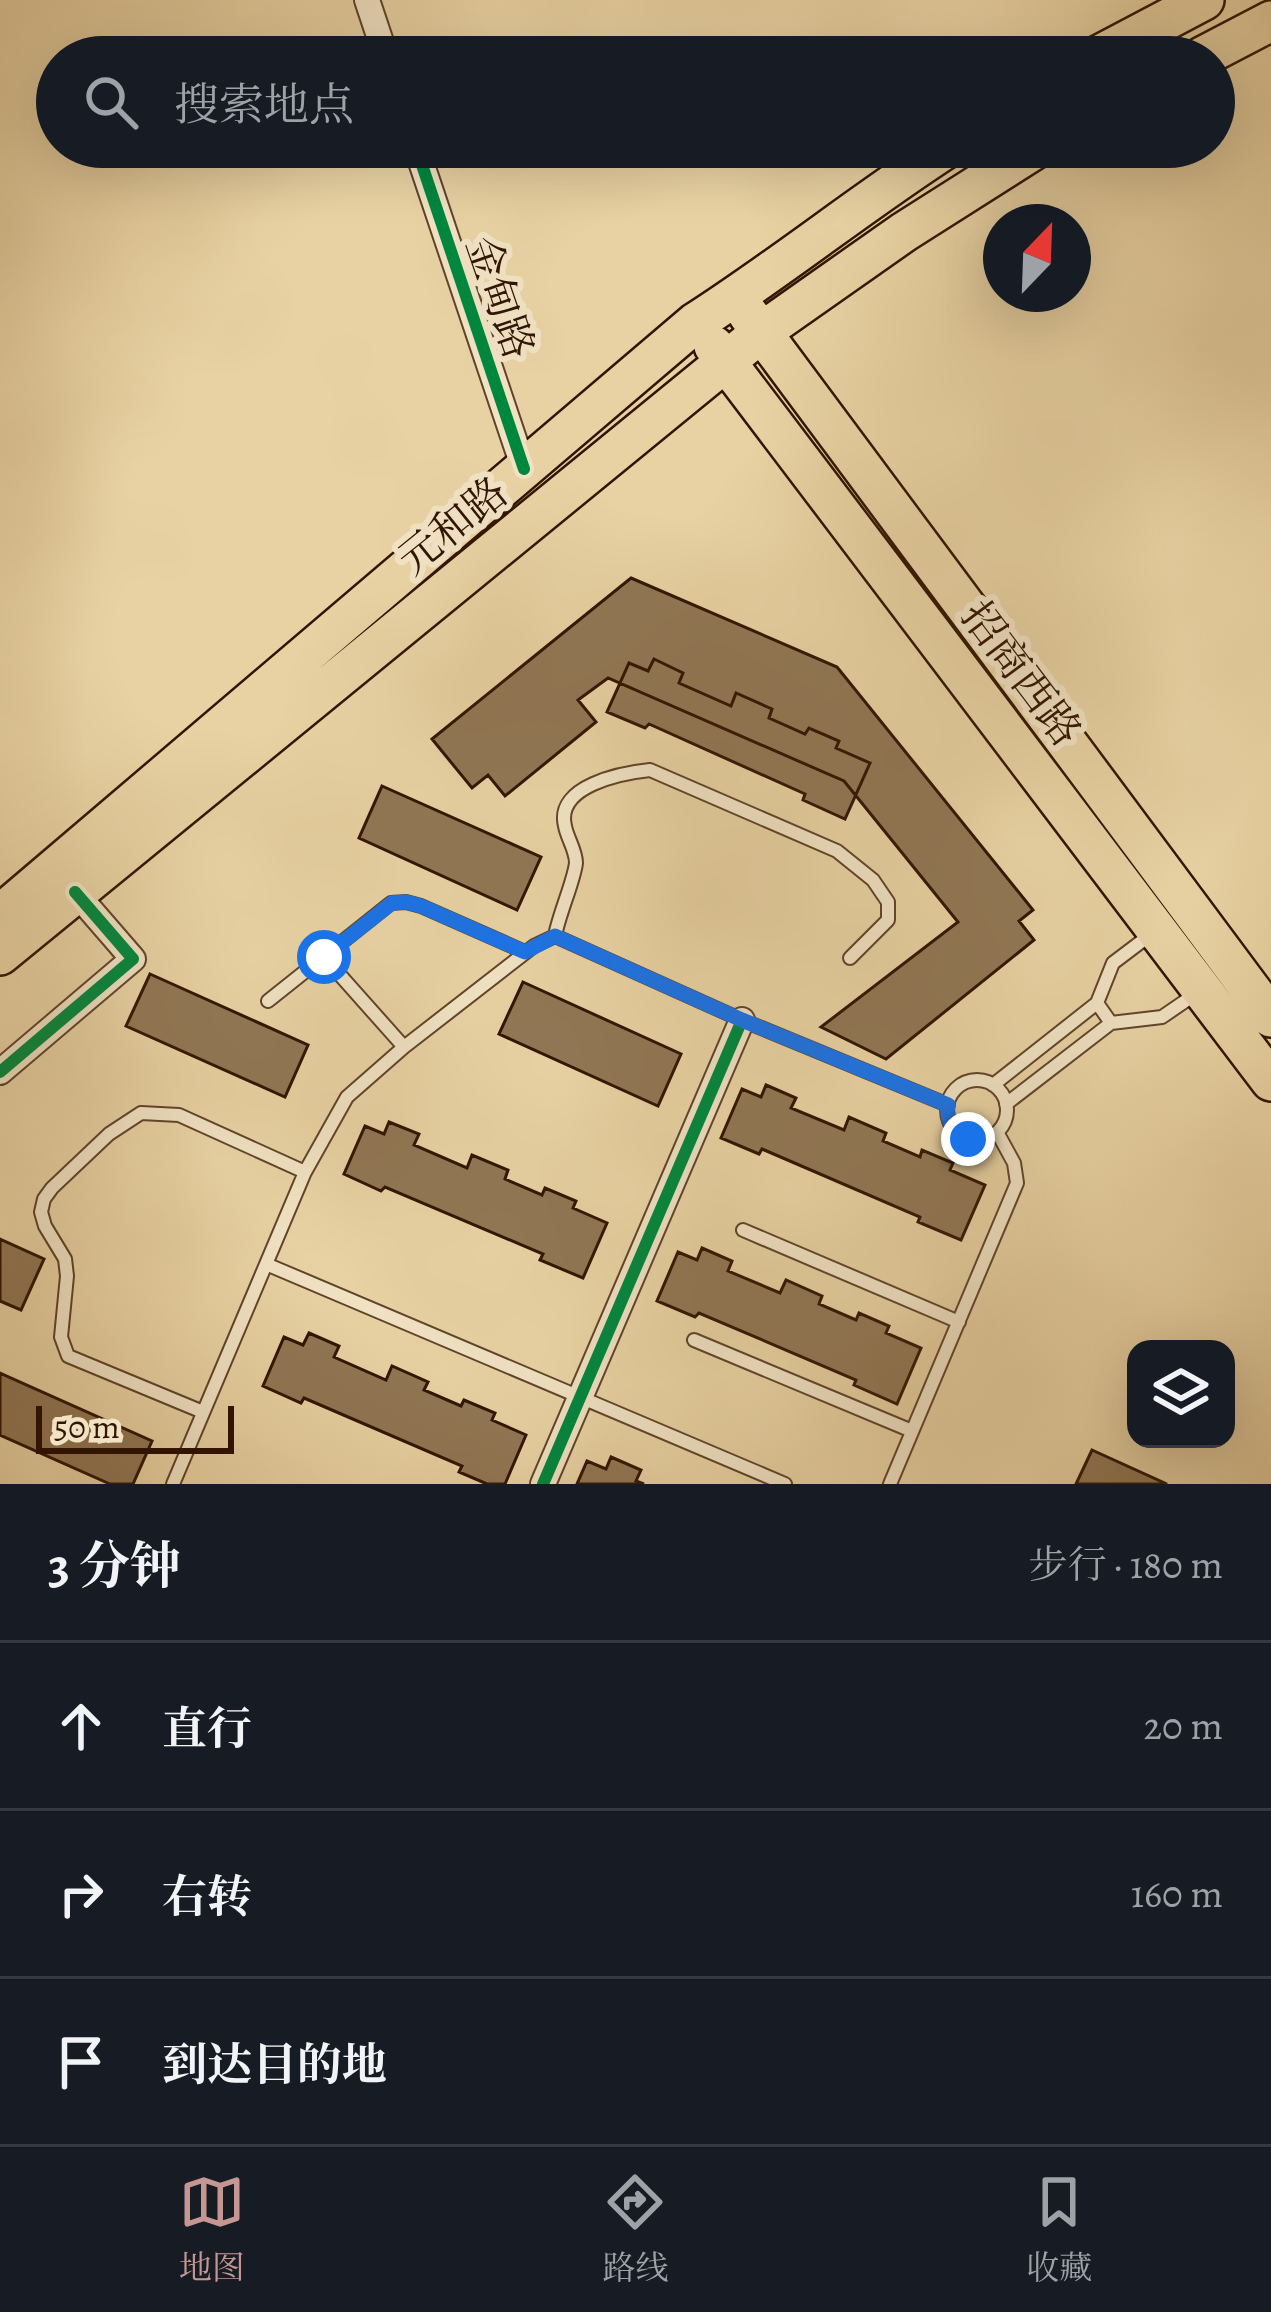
<!DOCTYPE html>
<html lang="zh">
<meta charset="utf-8">
<style>
:root{--surface:#171b24;--page:#20242c;--text:#f1f3f6;--muted:#9ea1a6;--line:#363941;--accent:#c59692}
body{margin:0;font-family:Alegreya,"Noto Serif SC",serif;background:var(--page);color:var(--text)}
.controls{position:absolute;right:36px;bottom:36px;display:grid;overflow:hidden;border-radius:24px;box-shadow:0 12px 48px #0002}
.controls button{width:108px;height:108px;display:grid;place-items:center;padding:0;border:0;border-bottom:3px solid var(--line);background:var(--surface);color:var(--text);font:60px sans-serif}
.compass{position:absolute;left:983px;top:204px;width:108px;height:108px;border-radius:50%;background:var(--surface);box-shadow:0 12px 48px #0002;rotate:23deg}
.scale{position:absolute;left:36px;bottom:30px;width:198px;box-sizing:border-box;padding-left:12px;border:6px solid #321501;border-top:0;font-size:33px;line-height:42px;white-space:nowrap;color:#321501;-webkit-text-stroke:9px #f0e2c3;paint-order:stroke}
.stop{position:absolute;width:36px;height:36px;margin:-27px;border:9px solid #1a73e8;border-radius:50%;background:#fff}
.stop.end{background:#1a73e8;border-color:#fff;box-shadow:0 3px 12px #0008}
.list{margin:0;padding:0;list-style:none}
h2{display:flex;justify-content:space-between;align-items:center;height:156px;margin:0;padding:0 48px;font-size:51px}
h2 small{font-size:39px;font-weight:400;color:var(--muted)}
.list li{display:grid;grid-template-columns:78px 1fr auto;gap:36px;align-items:center;box-sizing:border-box;height:168px;padding:0 48px;border-top:3px solid var(--line)}
.list b{display:block;font-size:45px;white-space:nowrap}
.list em{font-size:39px;font-style:normal;color:var(--muted)}
.icon{flex:none;width:66px;height:66px;fill:none;stroke:currentColor;stroke-width:2;stroke-linecap:round;stroke-linejoin:round}
.map{position:relative;flex:none;width:1271px;height:1484px;overflow:hidden}
.search{position:absolute;background:var(--surface);box-shadow:0 12px 48px #0002;left:36px;right:36px;top:36px;height:132px;display:flex;align-items:center;gap:30px;box-sizing:border-box;padding:0 42px;border-radius:66px;color:var(--muted);font-size:45px}
.sheet{height:660px;background:var(--surface)}
nav{display:flex;justify-content:space-around;align-items:center;box-sizing:border-box;height:168px;border-top:3px solid var(--line);background:var(--surface);font-size:33px;color:var(--muted)}
nav a{display:grid;justify-items:center;gap:6px}
nav .on{color:var(--accent)}
.map>svg:first-child{display:block}
.building{fill:#917755;stroke:#321501;stroke-width:3}
.lines{fill:none;stroke-linecap:round;stroke-linejoin:round}
.lane-casing{stroke:#60442a;stroke-width:16}
.street-casing{stroke:#60442a;stroke-width:28}
.primary-casing{stroke:#321501;stroke-width:44}
.lane{stroke:#f0e2c3;stroke-width:12}
.street{stroke:#f0e2c3;stroke-width:24}
.primary{stroke:#e8d2a3;stroke-width:39}
.cycleway-casing{stroke:#f0e2c3;stroke-width:20}
.cycleway{stroke:#00873e;stroke-width:12}
.route{stroke:#1a73e8;stroke-width:15}
.labels{text-anchor:middle;stroke-width:12;stroke-linejoin:round;paint-order:stroke}
.street-label{font-size:42px;fill:#321501;stroke:#f0e2c3}
</style>
<div class="map">
<svg width="1271" height="1484" viewBox="0 0 1271 1484">
<rect width="100%" height="100%" fill="#e8d2a3"/>
<filter id="stains"><feTurbulence type="fractalNoise" baseFrequency=".00167" numOctaves="4"/><feColorMatrix values="0 0 0 0 .2 0 0 0 0 .09 0 0 0 0 .02 0 0 0 .5 -.17"/></filter>
<radialGradient id="worn" r=".72"><stop offset=".6" stop-color="#630" stop-opacity="0"/><stop offset="1" stop-color="#630" stop-opacity=".3"/></radialGradient>
<!-- building -->
<path class="building" d="M631,578L837,667L1033,910L1019,921L1034,940L886,1059L821,1027L958,922L844,781L608,678L578,700L596,722L505,796L488,775L472,788L432,739Z
M654,659L683,673L679,683L731,706L736,693L772,709L769,718L805,734L809,728L839,741L836,748L870,763L845,819L803,800L805,794L649,724L645,728L607,712L629,663L648,671Z
M382,786L541,857L517,910L359,838Z
M150,974L308,1045L285,1097L126,1026Z
M523,982L681,1054L658,1106L499,1034Z
M766,1085L796,1098L791,1108L844,1130L849,1117L886,1133L883,1141L920,1157L922,1150L953,1163L950,1170L985,1185L961,1240L918,1222L920,1217L762,1149L759,1154L721,1138L742,1089L761,1097Z
M389,1122L419,1134L414,1145L467,1168L472,1155L508,1170L505,1179L542,1195L545,1188L576,1201L573,1208L607,1223L583,1278L540,1260L543,1254L385,1187L381,1191L344,1174L365,1126L384,1134Z
M0,1239L44,1259L21,1310L0,1301Z
M702,1248L732,1261L728,1271L780,1293L786,1280L822,1296L819,1304L856,1320L859,1313L889,1326L886,1333L921,1348L897,1404L854,1385L856,1380L699,1313L695,1317L657,1301L678,1252L697,1260Z
M309,1333L339,1346L334,1357L386,1380L392,1366L428,1382L424,1390L461,1406L464,1400L495,1413L492,1420L526,1435L505,1484H487L459,1472L462,1466L304,1398L301,1403L263,1386L284,1337L303,1345Z
M0,1373L152,1441L133,1484H110L0,1435Z
M1092,1450L1167,1484H1076Z
M611,1457L641,1470L636,1481L644,1484H577L587,1461L606,1469Z"/>
<g class="lines">
<defs>
<path id="lane" d="M1150,935L1113,963L1097,1003L1111,1023L1162,1017L1197,993
M555,936C559,914 574,881 576,863C576,850 567,838 565,826C555,786 621,773 650,770L837,851L873,880L888,902V920L850,958
M324,957L404,1047
M268,1001L391,903L406,902L421,906L525,952
M947 1110a30 30 0 1 1 60 0a30 30 0 1 1-60 0Z
M993,1085L1097,1003
M1006,1104L1111,1023
M743,1230L959,1322
M266,1264L785,1484
M694,1340L912,1431
M203,1412L68,1356L61,1337L67,1276L65,1259L45,1226L41,1212L44,1199L52,1188L109,1134L141,1113L179,1115L305,1172
M173,1484L305,1172L347,1097L404,1047L534,946L555,936L742,1020L948,1105
M890,1484L1017,1183L1014,1163L997,1132"/>
<path id="street" d="M367,0L386,57
M416,147L524,469
M0,1072L133,959L75,892
M543,1484L742,1020"/>
<path id="primary" d="M1096,57L1204,0
M1202,57L1271,21
M748,314L1271,1017
M714,346L1271,1081
M0,915L695,323C781,268 861,203 948,147
M0,955L763,331L904,232L1038,147"/>
</defs>
<!-- lane casing -->
<use href="#lane" class="lane-casing"/>
<!-- street casing -->
<use href="#street" class="street-casing"/>
<!-- primary casing -->
<use href="#primary" class="primary-casing"/>
<!-- lane -->
<use href="#lane" class="lane"/>
<!-- street -->
<use href="#street" class="street"/>
<!-- primary -->
<use href="#primary" class="primary"/>
<defs>
<path id="cycleway" d="M416,147L524,469
M0,1072L133,959L75,892
M543,1484L742,1020"/>
</defs>
<!-- cycleway casing -->
<use href="#cycleway" class="cycleway-casing"/>
<!-- cycleway -->
<use href="#cycleway" class="cycleway"/>
</g>
<g class="lines">
<!-- route -->
<path class="route" d="M324,957L392,903L406,902L421,906L525,952L555,936L742,1020L948,1105C946,1122 954,1131 968,1139"/>
</g>
<g class="labels">
<!-- street labels -->
<g class="street-label">
<text transform="translate(501 297) rotate(71)" y="15">金甸路</text>
<text transform="translate(452 525) rotate(-39)" y="15">元和路</text>
<text transform="translate(1022 673) rotate(53)" y="15">招商西路</text>
</g>
</g>
<rect width="100%" height="100%" filter="url(#stains)"/>
<rect width="100%" height="100%" fill="url(#worn)"/>
</svg>
<div class="controls">
<button><svg class="icon" aria-label="layers" viewBox="0 0 24 24"><path d="M12 4l9 5-9 5-9-5zM3 14l9 5 9-5"/></svg></button>
</div>
<svg class="compass" viewBox="-18 -18 36 36"><path d="M0-13l5 13h-10z" fill="#e53935"/><path d="M0 13l5-13h-10z" fill="#9ea1a6"/></svg>
<div class="scale">50 m</div>
<div class="stop" style="left:324px;top:957px"></div>
<div class="stop end" style="left:968px;top:1139px"></div>
<div class="search"><svg class="icon" aria-label="search" viewBox="0 0 24 24"><circle cx="10" cy="10" r="6"/><path d="M15 15l6 6"/></svg>搜索地点</div>
</div>
<section class="sheet">
<h2>3 分钟<small>步行 · 180 m</small></h2>
<ul class="list">
<li><svg class="icon" aria-label="ahead" viewBox="0 0 24 24"><path d="M12 20V5M6 11l6-6 6 6"/></svg><div><b>直行</b></div><em>20 m</em></li>
<li><svg class="icon" aria-label="right" viewBox="0 0 24 24"><path d="M7 20v-9h11M14 6l5 5-5 5"/></svg><div><b>右转</b></div><em>160 m</em></li>
<li><svg class="icon" aria-label="arrive" viewBox="0 0 24 24"><path d="M6 21V4h12l-3 4 3 4H6"/></svg><div><b>到达目的地</b></div></li>
</ul>
</section>
<nav>
<a class="on"><svg class="icon" aria-label="map" viewBox="0 0 24 24"><path d="M3 6l6-2 6 2 6-2v14l-6 2-6-2-6 2zM9 4v14M15 6v14"/></svg>地图</a>
<a><svg class="icon" aria-label="directions" viewBox="0 0 24 24"><path d="M12 3l9 9-9 9-9-9zM9 14v-3h6M13 9l2 2-2 2"/></svg>路线</a>
<a><svg class="icon" aria-label="saved" viewBox="0 0 24 24"><path d="M7 4h10v16l-5-4-5 4z"/></svg>收藏</a>
</nav>
